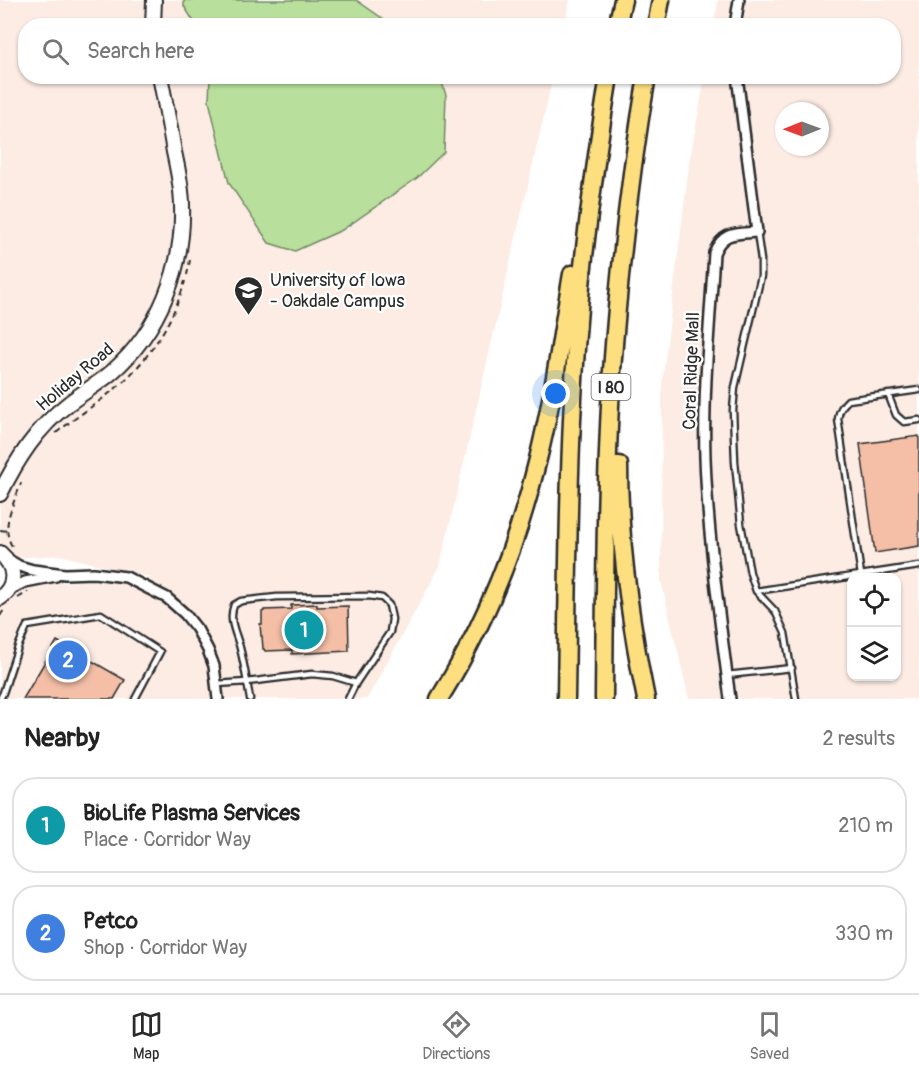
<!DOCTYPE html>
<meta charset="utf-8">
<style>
:root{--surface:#fff;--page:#f2f2f2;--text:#222;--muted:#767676;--line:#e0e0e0;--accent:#2b2b2b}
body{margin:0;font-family:Pangolin,sans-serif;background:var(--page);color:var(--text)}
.controls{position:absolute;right:18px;bottom:18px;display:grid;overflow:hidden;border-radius:12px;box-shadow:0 2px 4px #0004}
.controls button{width:54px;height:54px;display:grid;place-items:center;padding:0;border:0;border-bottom:2px solid var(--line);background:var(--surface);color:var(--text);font:30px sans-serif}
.compass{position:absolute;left:775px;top:102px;width:54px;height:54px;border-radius:50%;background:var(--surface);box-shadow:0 2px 4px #0004;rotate:269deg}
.you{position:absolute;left:556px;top:394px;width:21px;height:21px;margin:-15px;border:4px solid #fff;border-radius:50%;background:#1a73e8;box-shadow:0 0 0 9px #1a73e833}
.badge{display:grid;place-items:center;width:39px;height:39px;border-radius:50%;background:var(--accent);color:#fff;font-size:20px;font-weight:700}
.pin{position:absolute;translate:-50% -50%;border:3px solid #fff;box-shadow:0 2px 6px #0006}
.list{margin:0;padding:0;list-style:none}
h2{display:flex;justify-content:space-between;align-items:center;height:78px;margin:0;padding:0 24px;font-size:26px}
h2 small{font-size:20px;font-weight:400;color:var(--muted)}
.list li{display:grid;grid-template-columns:39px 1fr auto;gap:18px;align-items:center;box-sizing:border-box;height:96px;margin:0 12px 12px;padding:0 12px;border:2px solid var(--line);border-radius:24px}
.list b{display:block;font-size:22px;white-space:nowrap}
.list p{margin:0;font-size:20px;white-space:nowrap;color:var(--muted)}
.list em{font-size:20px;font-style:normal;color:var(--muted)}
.icon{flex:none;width:33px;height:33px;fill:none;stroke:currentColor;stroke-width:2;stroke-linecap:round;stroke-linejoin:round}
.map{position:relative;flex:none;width:919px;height:699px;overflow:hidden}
.search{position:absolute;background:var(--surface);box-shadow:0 2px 4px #0004;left:18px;right:18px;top:18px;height:66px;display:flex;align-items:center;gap:15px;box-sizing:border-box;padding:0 21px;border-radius:24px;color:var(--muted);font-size:22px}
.sheet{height:294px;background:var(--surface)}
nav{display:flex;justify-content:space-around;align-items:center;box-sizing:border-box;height:84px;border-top:2px solid var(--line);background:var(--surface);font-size:16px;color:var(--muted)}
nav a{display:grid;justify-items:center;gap:3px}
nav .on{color:var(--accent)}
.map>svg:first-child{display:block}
.built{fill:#fcece4;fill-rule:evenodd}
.green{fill:#b8e09c;stroke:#728664;stroke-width:1.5}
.building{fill:#f4bfa6;stroke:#2b2b2b;stroke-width:1.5}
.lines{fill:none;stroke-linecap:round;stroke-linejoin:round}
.lane-casing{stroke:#2b2b2b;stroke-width:9}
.street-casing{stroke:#2b2b2b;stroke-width:14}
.secondary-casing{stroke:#2b2b2b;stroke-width:18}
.highway-casing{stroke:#2b2b2b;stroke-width:21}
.path{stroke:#2b2b2b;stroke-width:2;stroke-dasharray:6 4.5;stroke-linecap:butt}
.lane{stroke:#fff;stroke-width:4.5}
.street{stroke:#fff;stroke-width:9}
.secondary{stroke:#fff;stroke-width:14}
.highway{stroke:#fddf80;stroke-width:16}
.labels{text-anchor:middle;stroke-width:4.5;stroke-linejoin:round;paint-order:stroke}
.shield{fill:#fff;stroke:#6b6b6b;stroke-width:1.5}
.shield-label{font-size:16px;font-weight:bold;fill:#2b2b2b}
.poi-label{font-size:18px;fill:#2b2b2b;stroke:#fff;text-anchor:start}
.street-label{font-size:18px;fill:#2b2b2b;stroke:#fff}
</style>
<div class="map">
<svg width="919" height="699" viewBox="0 0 919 699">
<rect width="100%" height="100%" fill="#fff"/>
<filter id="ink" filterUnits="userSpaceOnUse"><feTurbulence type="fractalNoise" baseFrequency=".0167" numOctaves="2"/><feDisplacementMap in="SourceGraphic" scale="12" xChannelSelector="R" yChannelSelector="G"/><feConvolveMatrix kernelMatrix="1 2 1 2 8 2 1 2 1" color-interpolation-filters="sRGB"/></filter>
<g filter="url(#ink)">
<!-- built -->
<path class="built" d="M0,0H570L564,26H26V76L553,77L440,566L367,699H0V608L10,598L29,584L153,578L59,555L0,559Z
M718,0H919V699H689L661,581L662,384L689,164L705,77L894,76V26L714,25ZM784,111H820V147H784ZM852,578H896V676H852Z"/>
<!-- green -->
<path class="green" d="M184,0H356L392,25H196L184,6Z
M210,77H440L446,95L444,152L417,178L342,230L295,251L269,243L229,183L209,101Z"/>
<!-- building -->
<path class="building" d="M919,436V546L875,553L860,444Z
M317,604V607L348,606L349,651L292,654V650L265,651L264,649H263L262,636H261L260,624H262V612L264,611V610L291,609V605Z
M57,641L125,680L114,699H23Z"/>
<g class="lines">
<defs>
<path id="lane" d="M757,232L761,260V276L735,387L733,410L735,462L741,524L750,573L756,591L775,611L785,633L796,699
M888,394L896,415L904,422L919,420
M861,575L838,419C839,410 842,406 848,400L919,390
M756,591L919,566
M369,596L382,598L389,605L392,619L390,632L356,683L333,676L312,674L247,682C245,671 243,659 240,648C236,632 228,621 234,605L241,601L277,597Z
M727,675L792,668
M217,684L247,682L250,699
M0,699L3,693L18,647L27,626L101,614L160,652L135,699
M348,699L356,683"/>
<path id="street" d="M735,26L739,0
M7,559L19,566L33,570L65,574L94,573L126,577L167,598L185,614L197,629L208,650L214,666L218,699
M9,590L25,582L56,576
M730,699C720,619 708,539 705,458C703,390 710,321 714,253C723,231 736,234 757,232L737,76"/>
<path id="secondary" d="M153,26L154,0
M0,494C17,459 37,428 68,404C82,393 98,384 112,372C159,331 184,268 182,206C182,188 178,170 174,152C170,127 165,102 160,76
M0,553C15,566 18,585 0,598"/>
<path id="highway" d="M617,26L623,0
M656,26L661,0
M619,465C619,544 630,622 646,699
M439,699C484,626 517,546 537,463C553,401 561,337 572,274
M566,699C568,573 568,447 578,321C584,239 596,158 609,76
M604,699C605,590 605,480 612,371C619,273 630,173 647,76"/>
</defs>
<!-- lane casing -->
<use href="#lane" class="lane-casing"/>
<!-- street casing -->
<use href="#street" class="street-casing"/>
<!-- secondary casing -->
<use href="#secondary" class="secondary-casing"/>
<!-- highway casing -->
<use href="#highway" class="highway-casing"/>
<!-- path -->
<path class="path" d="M187,275L190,260
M56,433C76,417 97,404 116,388C149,360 173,322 185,281
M0,530L7,531
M12,546C0,526 14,504 21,483
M18,598L28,592
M0,616L4,610"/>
<!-- lane -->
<use href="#lane" class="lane"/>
<!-- street -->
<use href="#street" class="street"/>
<!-- secondary -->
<use href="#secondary" class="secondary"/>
<!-- highway -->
<use href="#highway" class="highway"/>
</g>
</g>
<!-- icons -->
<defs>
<symbol id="university-pin" viewBox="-11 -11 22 30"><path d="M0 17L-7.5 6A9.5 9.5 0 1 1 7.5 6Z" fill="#2b2b2b" stroke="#fff"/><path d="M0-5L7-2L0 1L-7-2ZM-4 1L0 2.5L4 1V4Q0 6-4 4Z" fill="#fff"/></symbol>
</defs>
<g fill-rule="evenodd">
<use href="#university-pin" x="232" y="274" width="33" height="45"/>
</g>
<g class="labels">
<!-- shield labels -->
<rect class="shield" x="591.5" y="374" width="39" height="26" rx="4.5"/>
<g class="shield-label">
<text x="611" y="393">I 80</text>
</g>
<!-- poi labels -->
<g class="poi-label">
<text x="270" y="286">University of Iowa<tspan x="270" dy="21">- Oakdale Campus</tspan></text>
</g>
<!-- street labels -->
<g class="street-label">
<text transform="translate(691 371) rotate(-88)" y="6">Coral Ridge Mall</text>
<text transform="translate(75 377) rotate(-40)" y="6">Holiday Road</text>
</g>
</g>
</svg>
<div class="controls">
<button><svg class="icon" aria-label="locate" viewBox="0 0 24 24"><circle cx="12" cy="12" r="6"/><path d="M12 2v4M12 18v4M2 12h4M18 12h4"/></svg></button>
<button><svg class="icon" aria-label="layers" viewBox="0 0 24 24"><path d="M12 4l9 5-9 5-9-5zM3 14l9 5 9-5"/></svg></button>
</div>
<svg class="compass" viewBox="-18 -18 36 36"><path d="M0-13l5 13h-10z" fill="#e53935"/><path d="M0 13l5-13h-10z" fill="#767676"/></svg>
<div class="you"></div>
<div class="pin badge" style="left:304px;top:630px;background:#0f9aa8">1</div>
<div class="pin badge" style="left:68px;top:660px;background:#3f7fe0">2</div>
<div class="search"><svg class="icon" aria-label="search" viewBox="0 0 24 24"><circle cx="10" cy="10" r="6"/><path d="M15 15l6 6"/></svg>Search here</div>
</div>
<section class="sheet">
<h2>Nearby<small>2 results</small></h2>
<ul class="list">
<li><span class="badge" style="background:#0f9aa8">1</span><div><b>BioLife Plasma Services</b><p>Place · Corridor Way</p></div><em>210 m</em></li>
<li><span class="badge" style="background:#3f7fe0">2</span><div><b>Petco</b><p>Shop · Corridor Way</p></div><em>330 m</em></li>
</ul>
</section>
<nav>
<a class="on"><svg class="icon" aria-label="map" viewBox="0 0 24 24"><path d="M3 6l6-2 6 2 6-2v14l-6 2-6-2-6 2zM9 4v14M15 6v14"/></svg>Map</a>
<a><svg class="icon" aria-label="directions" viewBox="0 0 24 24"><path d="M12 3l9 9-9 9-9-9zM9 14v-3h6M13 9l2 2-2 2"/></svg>Directions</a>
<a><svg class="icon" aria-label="saved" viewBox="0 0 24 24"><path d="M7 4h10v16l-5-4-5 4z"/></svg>Saved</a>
</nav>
